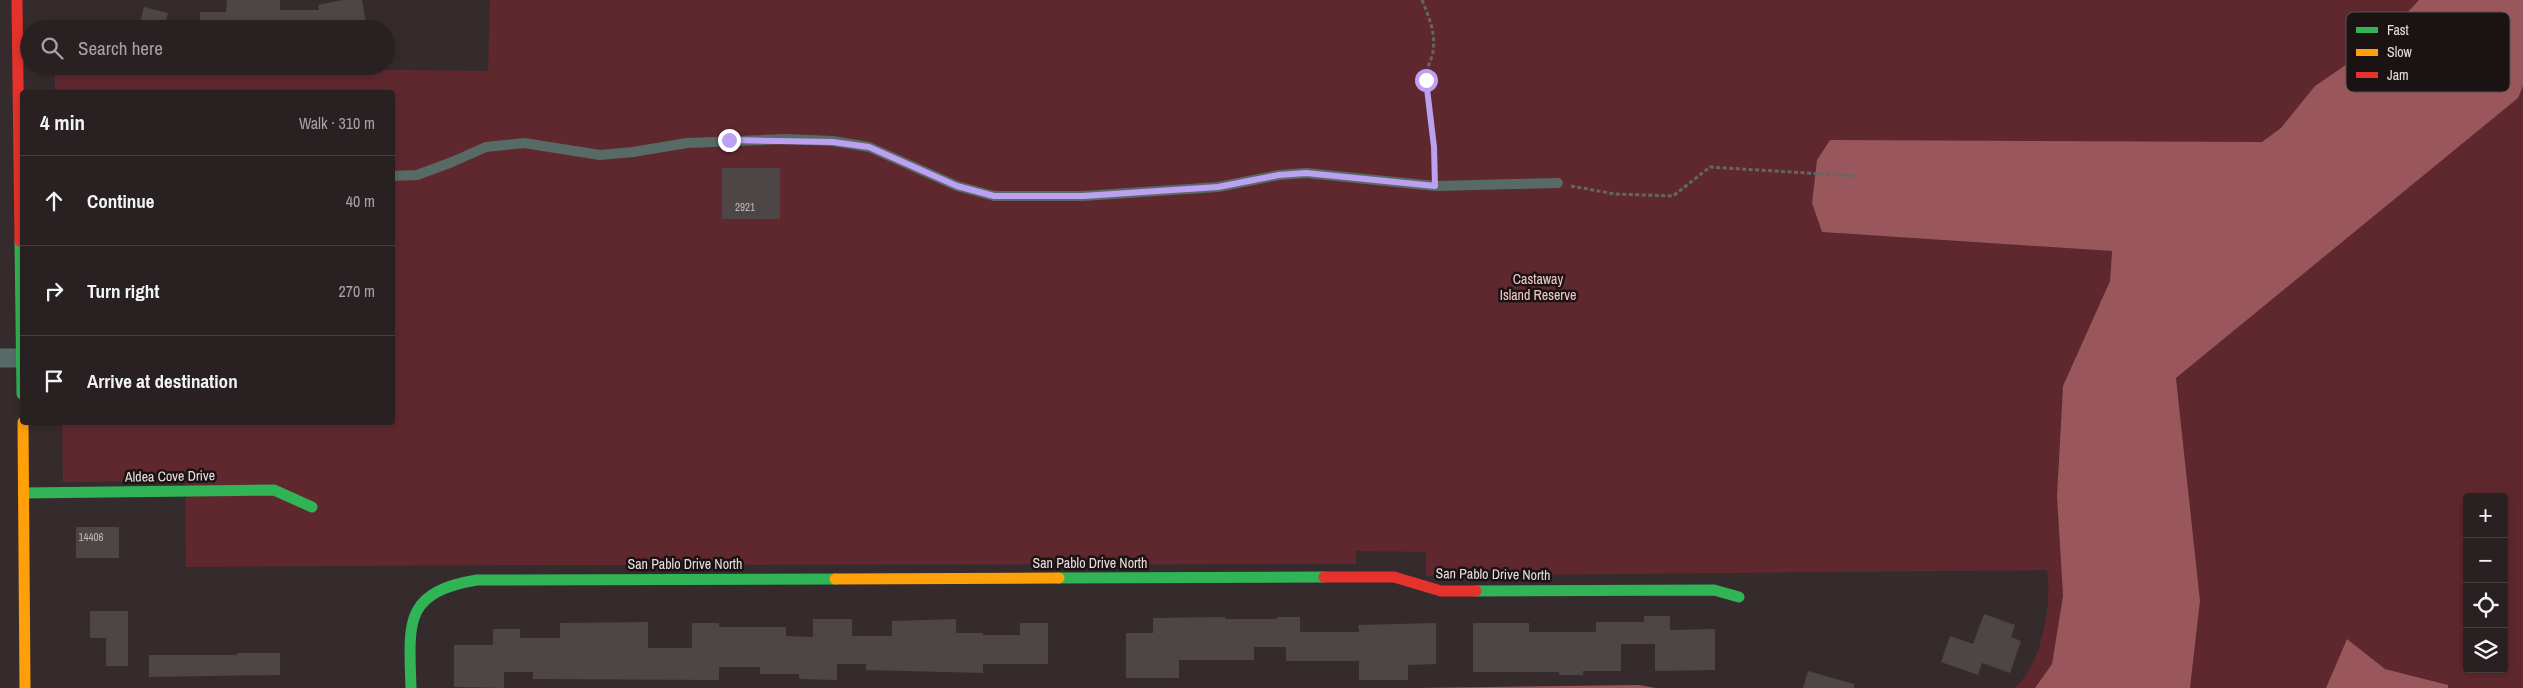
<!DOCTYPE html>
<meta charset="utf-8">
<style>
:root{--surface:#282021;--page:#342d2e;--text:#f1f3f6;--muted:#a5a3a5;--line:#443e3f}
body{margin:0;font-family:"Archivo Narrow",sans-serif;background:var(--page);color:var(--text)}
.controls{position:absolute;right:15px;bottom:15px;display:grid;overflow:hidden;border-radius:5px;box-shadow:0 2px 8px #0003}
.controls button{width:45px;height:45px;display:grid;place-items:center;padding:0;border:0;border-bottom:1px solid var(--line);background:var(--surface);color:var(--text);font:25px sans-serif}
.stop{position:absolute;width:15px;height:15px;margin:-11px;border:4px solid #bca0f2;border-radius:50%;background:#fff}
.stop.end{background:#bca0f2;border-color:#fff;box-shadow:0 1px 5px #0008}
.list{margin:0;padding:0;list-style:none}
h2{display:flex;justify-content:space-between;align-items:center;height:65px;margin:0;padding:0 20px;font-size:21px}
h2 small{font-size:16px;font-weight:400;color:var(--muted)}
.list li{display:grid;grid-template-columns:32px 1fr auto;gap:15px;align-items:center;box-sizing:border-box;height:90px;padding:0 20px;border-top:1px solid var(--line)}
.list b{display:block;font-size:19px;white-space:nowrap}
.list em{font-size:16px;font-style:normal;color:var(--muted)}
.icon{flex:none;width:28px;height:28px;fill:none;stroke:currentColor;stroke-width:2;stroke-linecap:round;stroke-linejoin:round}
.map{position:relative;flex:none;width:2523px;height:688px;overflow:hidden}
.search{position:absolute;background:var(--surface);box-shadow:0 2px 8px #0003;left:20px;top:20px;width:375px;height:55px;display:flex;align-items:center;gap:12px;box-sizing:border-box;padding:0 18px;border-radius:28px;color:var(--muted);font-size:19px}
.panel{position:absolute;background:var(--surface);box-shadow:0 2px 8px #0003;left:20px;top:90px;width:375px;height:335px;border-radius:5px}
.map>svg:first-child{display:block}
.green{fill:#5f282f;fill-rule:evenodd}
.water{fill:#99575c}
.building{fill:#4e4546}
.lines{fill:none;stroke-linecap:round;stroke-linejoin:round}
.path{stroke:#626766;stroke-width:3;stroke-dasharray:4 2.5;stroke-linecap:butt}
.lane{stroke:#586a66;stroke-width:10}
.street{stroke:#586a66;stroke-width:19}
.fast{stroke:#30b455;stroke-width:11}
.slow{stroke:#ff9f0a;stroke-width:11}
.jam{stroke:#e5322d;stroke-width:11}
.route{stroke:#bca0f2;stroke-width:6}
.labels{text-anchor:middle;stroke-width:5;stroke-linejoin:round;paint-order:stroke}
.number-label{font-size:11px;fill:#c4b7b8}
.park-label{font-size:14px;fill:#f3c8c9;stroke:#1b1313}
.street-label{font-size:14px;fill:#ebddde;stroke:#1b1313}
.key{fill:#1b1313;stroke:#595050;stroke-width:1}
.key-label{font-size:14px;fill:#ebddde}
</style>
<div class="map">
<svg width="2523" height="688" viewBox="0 0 2523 688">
<rect width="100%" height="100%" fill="#362b2c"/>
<!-- green -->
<path class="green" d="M490,0H2523V688H2448V685L2385,669L2347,639L2326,688H2190L2200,601L2176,378L2461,144L1817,160L1812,203L1822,232L2112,251L2110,281L2063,386L2057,496L2063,596L2052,664L2035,688H2015C2020,682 2026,676 2029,670C2044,645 2052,598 2047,570L1426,576V552L1356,551V564C966,565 576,564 186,567L185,481L63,482L62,423L392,422V92H55V66L488,71ZM2467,497H2504V669H2467Z"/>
<!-- water -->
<path class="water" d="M2419,0H2523V86L2518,98L2176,378L2200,601L2190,688H2035L2052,664L2063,596L2057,496L2063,386L2110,281L2112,251L1822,232L1812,203L1817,160L1830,140L2262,142L2281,128L2315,86L2356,58L2396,25Z
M2347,639L2385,669L2448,685V688H2326Z
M1639,685L1656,688H1416Z"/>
<!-- building -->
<path class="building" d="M227,0H280V10H319L318,5L343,0H362L367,29H200V12H226Z
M144,7L168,13L164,29H138Z
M722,168H780V219H722Z
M76,527H119V558H76Z
M90,611H128V666H106V638H90Z
M1984,614L2015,625L2011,637L2021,641L2010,673L1982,663L1978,675L1941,662L1950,636L1973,644Z
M1644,616H1670V630L1715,629V670L1655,671V644H1621V671H1583V675H1559V672H1473V623H1529V632H1596V622H1644Z
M1225,617V619H1277V617H1300V632H1359L1358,625L1436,623V664L1408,665V680H1359V661H1286V647H1254V660H1179V678H1126V633H1153V618Z
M813,619H852V636H892V621L956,619V633H983V635H1020V623H1048V664H983V673L866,670V664H837V680L799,679V674H760V667H719V680L533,679V672H504V688L454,687V645H493V629H520V638H560V623L648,622V648H692V623H719V627H786V636L813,637Z
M237,653H280V675L149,677V655H237Z
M1808,671L1854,684V688H1803Z"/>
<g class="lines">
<!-- path -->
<path class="path" d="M1422,0C1429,17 1436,33 1433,52C1431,62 1425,70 1426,81C1427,112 1434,142 1435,173
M1571,186L1615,194L1673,196L1710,167L1855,176"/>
<!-- lane -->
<path class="lane" d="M392,176L417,175L452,162L486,147L524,143L600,155L633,152L687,143L786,139L833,141L869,147L957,186L994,196H1083L1218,187L1279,175L1306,173L1435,186L1558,183"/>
<!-- street -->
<path class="street" d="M0,358H22"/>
<!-- fast -->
<path class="fast" d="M20,241L22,394
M24,493L274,490L312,507
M1059,578L1324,577
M1476,591L1714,590L1739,597
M411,688C409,623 403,592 477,580L835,579"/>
<!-- slow -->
<path class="slow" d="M23,422L25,688
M835,579L1059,578"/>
<!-- jam -->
<path class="jam" d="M17,0L20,241
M1324,577H1394L1441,591H1476"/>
</g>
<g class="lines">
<!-- route -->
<path class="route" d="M729,140L833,142L869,147L957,186L994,196H1083L1218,187L1279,175L1306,173L1435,186L1434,147L1426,80"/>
</g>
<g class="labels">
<!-- number labels -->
<g class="number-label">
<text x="745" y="211">2921</text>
<text x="91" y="541">14406</text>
</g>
<!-- park labels -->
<g class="park-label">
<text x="1538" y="284">Castaway<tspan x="1538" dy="16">Island Reserve</tspan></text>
</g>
<!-- street labels -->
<g class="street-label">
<text transform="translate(170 476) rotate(-1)" y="5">Aldea Cove Drive</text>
<text x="1090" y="568">San Pablo Drive North</text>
<text x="685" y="569">San Pablo Drive North</text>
<text transform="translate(1493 574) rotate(1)" y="5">San Pablo Drive North</text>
</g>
</g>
<!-- legend -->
<rect x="2346" y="12" width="164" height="80" rx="8" class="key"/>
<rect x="2356" y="27" width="22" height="6" fill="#30b455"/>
<rect x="2356" y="49" width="22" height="7" fill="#ff9f0a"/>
<rect x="2356" y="72" width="22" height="6" fill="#e5322d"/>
<g class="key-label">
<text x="2387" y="35">Fast</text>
<text x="2387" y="57">Slow</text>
<text x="2387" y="80">Jam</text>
</g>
</svg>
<div class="controls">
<button>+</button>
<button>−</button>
<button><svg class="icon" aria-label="locate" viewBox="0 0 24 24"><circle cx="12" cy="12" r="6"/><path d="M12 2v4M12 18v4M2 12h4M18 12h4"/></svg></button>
<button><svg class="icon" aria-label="layers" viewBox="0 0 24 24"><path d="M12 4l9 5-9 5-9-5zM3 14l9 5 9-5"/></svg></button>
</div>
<div class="stop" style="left:1426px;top:80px"></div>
<div class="stop end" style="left:729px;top:140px"></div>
<div class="search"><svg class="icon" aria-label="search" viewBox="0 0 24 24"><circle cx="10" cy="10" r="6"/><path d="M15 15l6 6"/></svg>Search here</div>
<section class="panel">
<h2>4 min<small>Walk · 310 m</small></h2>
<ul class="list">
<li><svg class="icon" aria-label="ahead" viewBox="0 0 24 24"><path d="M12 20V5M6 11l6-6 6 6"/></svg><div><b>Continue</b></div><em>40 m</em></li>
<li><svg class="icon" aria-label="right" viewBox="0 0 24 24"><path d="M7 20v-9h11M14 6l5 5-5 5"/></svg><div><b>Turn right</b></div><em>270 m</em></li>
<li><svg class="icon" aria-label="arrive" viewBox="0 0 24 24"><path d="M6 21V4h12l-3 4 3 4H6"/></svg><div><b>Arrive at destination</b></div></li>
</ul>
</section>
</div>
